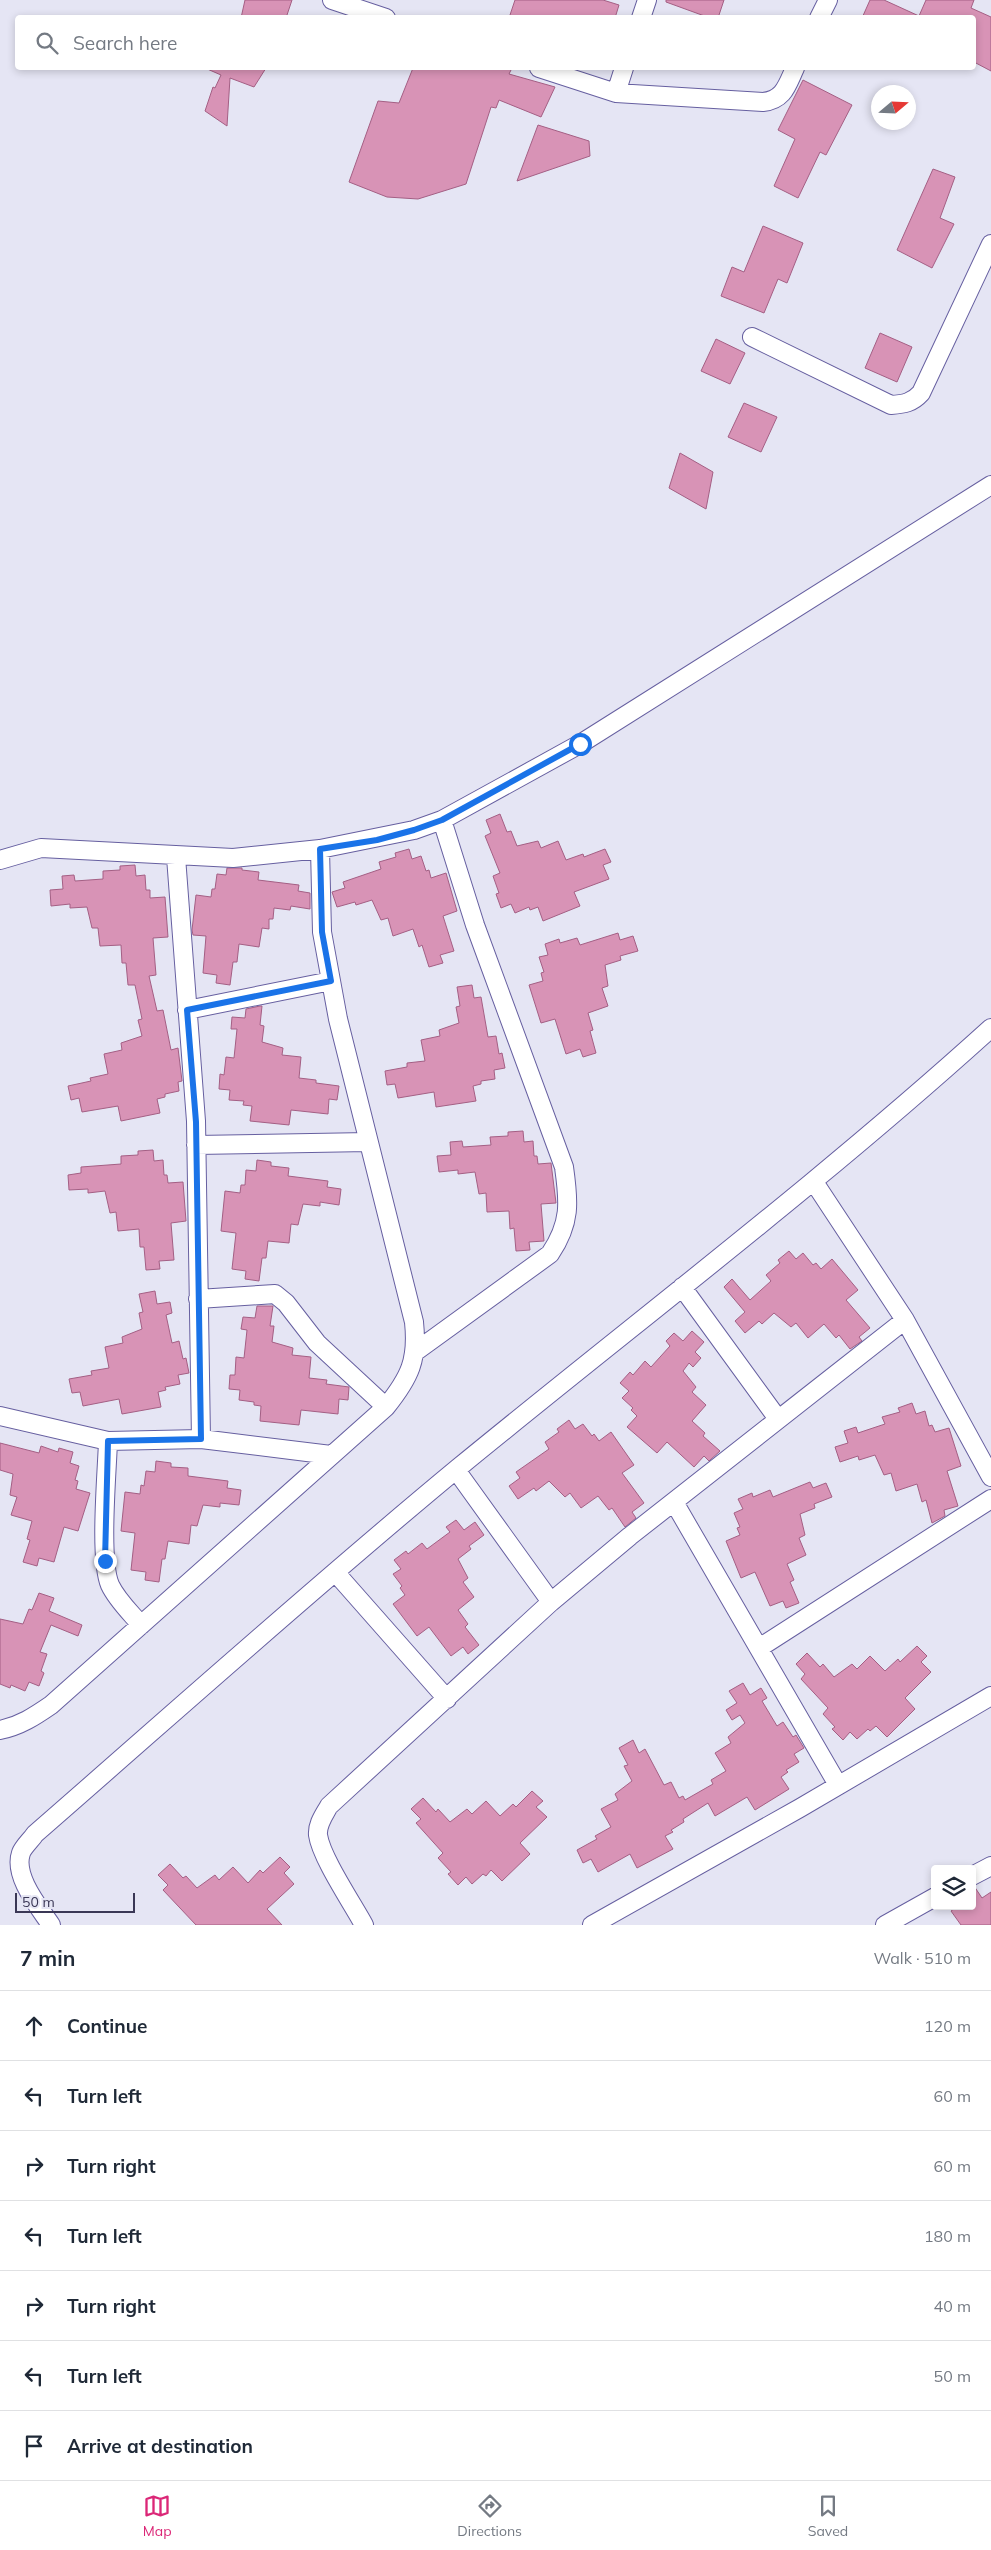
<!DOCTYPE html>
<meta charset="utf-8">
<style>
:root{--surface:#fff;--page:#f6f6f7;--text:#1f2937;--muted:#747a83;--line:#e0e1e3;--accent:#db2777}
body{margin:0;font-family:Mulish,sans-serif;background:var(--page);color:var(--text)}
.controls{position:absolute;right:15px;bottom:15px;display:grid;overflow:hidden;border-radius:5px;box-shadow:0 2px 8px #0003}
.controls button{width:45px;height:45px;display:grid;place-items:center;padding:0;border:0;border-bottom:1px solid var(--line);background:var(--surface);color:var(--text);font:25px sans-serif}
.compass{position:absolute;left:871px;top:85px;width:45px;height:45px;border-radius:50%;background:var(--surface);box-shadow:0 2px 8px #0003;rotate:71deg}
.scale{position:absolute;left:15px;bottom:12px;width:120px;box-sizing:border-box;padding-left:5px;border:2px solid #3a3755;border-top:0;font-size:14px;line-height:18px;white-space:nowrap;color:#3a3755;-webkit-text-stroke:4px #e5e5f4;paint-order:stroke}
.stop{position:absolute;width:15px;height:15px;margin:-11px;border:4px solid #1a73e8;border-radius:50%;background:#fff}
.stop.end{background:#1a73e8;border-color:#fff;box-shadow:0 1px 5px #0008}
.list{margin:0;padding:0;list-style:none}
h2{display:flex;justify-content:space-between;align-items:center;height:65px;margin:0;padding:0 20px;font-size:21px}
h2 small{font-size:16px;font-weight:400;color:var(--muted)}
.list li{display:grid;grid-template-columns:32px 1fr auto;gap:15px;align-items:center;box-sizing:border-box;height:70px;padding:0 20px;border-top:1px solid var(--line)}
.list b{display:block;font-size:19px;white-space:nowrap}
.list em{font-size:16px;font-style:normal;color:var(--muted)}
.icon{flex:none;width:28px;height:28px;fill:none;stroke:currentColor;stroke-width:2;stroke-linecap:round;stroke-linejoin:round}
.map{position:relative;flex:none;width:991px;height:1925px;overflow:hidden}
.search{position:absolute;background:var(--surface);box-shadow:0 2px 8px #0003;left:15px;right:15px;top:15px;height:55px;display:flex;align-items:center;gap:12px;box-sizing:border-box;padding:0 18px;border-radius:5px;color:var(--muted);font-size:19px}
.sheet{height:555px;background:var(--surface)}
nav{display:flex;justify-content:space-around;align-items:center;box-sizing:border-box;height:70px;border-top:1px solid var(--line);background:var(--surface);font-size:14px;color:var(--muted)}
nav a{display:grid;justify-items:center;gap:2px}
nav .on{color:var(--accent)}
.map>svg:first-child{display:block}
.building{fill:#d893b6;stroke:#a45f84}
.lines{fill:none;stroke-linecap:round;stroke-linejoin:round}
.street-casing{stroke:#665fa0;stroke-width:20}
.street{stroke:#fff;stroke-width:18}
.route{stroke:#1a73e8;stroke-width:6}
</style>
<div class="map">
<svg width="991" height="1925" viewBox="0 0 991 1925">
<rect width="100%" height="100%" fill="#e5e5f4"/>
<!-- building -->
<path class="building" d="M245,0H292L286,18H241Z
M515,0H603L619,5L615,18H509Z
M666,0H724L718,18H710L666,2Z
M870,0H884L919,16L926,0H974L971,8L991,17V71L974,62V18H862Z
M205,68H266L254,87L230,78L227,126L205,111L213,87L215,88L221,75Z
M413,68H512L509,74L555,87L541,117L499,100L496,108L491,107L466,184L418,199L387,197L349,182L378,101L399,103Z
M803,80L852,105L826,155L820,152L798,198L774,186L795,139L778,130Z
M538,125L589,141L590,156L517,181Z
M933,169L955,177L940,218L954,224L932,268L897,250Z
M763,226L803,243L787,283L778,279L764,313L721,296L732,267L744,272Z
M880,333L912,347L897,382L865,368Z
M716,339L745,353L730,384L701,371Z
M744,403L777,417L761,452L728,437Z
M680,453L713,472L706,509L669,488Z
M500,814L507,832L511,831L517,846L538,841L541,848L558,841L566,860L583,854L584,857L605,849L611,862L603,865L609,879L574,892L580,906L543,921L538,907L530,910L529,907L515,913L511,904L501,908L496,894L499,893L493,876L500,873L485,836L491,833L486,820Z
M409,849L412,859L421,856L426,871L429,870L431,878L446,873L457,911L443,916L454,951L440,955L443,963L429,967L422,945L419,947L413,929L393,936L388,918L381,920L372,900L356,905L355,902L337,907L332,892L345,888L343,882L381,869L379,862L396,857L395,853Z
M135,865L136,876L145,875L146,890H150V898L165,897L168,937L153,938L156,975L149,976L157,1011L163,1010L171,1050L178,1048L182,1081L178,1082L179,1091L165,1094V1097L157,1099L160,1113L121,1121L118,1106L82,1112L79,1098L71,1100L68,1086L91,1081L90,1078L108,1074L104,1054L122,1050L121,1043L142,1036L138,1020L142,1019L135,985H128L126,963H122L121,945L100,946L98,928H92L87,907L70,908V904L51,906L50,890L63,889L62,876L74,875L75,881L103,879V871L120,870V866Z
M227,868H242V870L259,872L258,880L299,885L298,891L310,893V909L291,906L290,910L274,908L273,919H269V929L262,928L259,947L239,944L237,962H233L230,985L216,983L217,975L203,973L206,936L193,935L192,930L196,895L211,897L212,889H215L217,874L226,875Z
M618,933L620,940L633,936L638,951L620,956L621,960L605,965L608,986L602,988L608,1006L588,1013L593,1030L590,1031L596,1053L583,1057L580,1049L566,1054L555,1019L541,1023L529,985L543,981L541,973L544,972L539,957L548,955L545,944L559,939L560,943L577,938L580,945Z
M472,985L474,998L481,997L488,1037L496,1036L499,1054L502,1053L505,1068L494,1070L495,1079L481,1081V1084L473,1086L476,1101L436,1107L434,1092L398,1098L395,1084L387,1085L385,1071L407,1067V1063L425,1061L421,1040L440,1036L439,1030L459,1023L456,1007L460,1006L457,987Z
M260,1006H262L260,1025L264,1026L262,1042L283,1048L282,1055L301,1057L299,1078L316,1080V1083L339,1086L337,1100L329,1099L328,1114L291,1110L289,1125L250,1121L252,1106L243,1105L244,1101L229,1100L230,1090L219,1089L220,1074L224,1075L226,1057L234,1058L237,1029H231L232,1017L245,1018L246,1009Z
M523,1131L524,1142L533,1141L534,1156H537L538,1164L551,1163L556,1203L541,1204L544,1241L529,1242L530,1250L516,1251L514,1228L510,1229L509,1211L487,1212L486,1193L479,1194L475,1172L458,1174V1170L439,1172L437,1156L451,1155L450,1142L462,1141L463,1147L491,1145L490,1137L508,1136V1132Z
M153,1150L154,1161L163,1160L164,1175H167L168,1183L183,1182L186,1221L171,1223L174,1260L159,1261L160,1269L146,1270L144,1247H140L139,1229L118,1231L116,1212L110,1213L105,1191L88,1193V1189L69,1190L68,1175L81,1173V1167L121,1164V1156L138,1155V1151Z
M257,1160L271,1162V1166L289,1168L288,1176L328,1181L327,1187L341,1189L339,1205L320,1202V1206L303,1204L298,1225L291,1224L289,1243L268,1241L266,1258H262L259,1281L245,1279L246,1271L232,1269L236,1233L221,1231L225,1191L240,1193L241,1185H245L246,1170L256,1171Z
M789,1251L796,1259L803,1253L813,1265L816,1263L821,1269L832,1259L858,1290L846,1300L870,1328L859,1337L862,1341L850,1349L839,1335L836,1338L824,1324L808,1338L796,1323L791,1327L774,1313L762,1324L759,1321L745,1333L735,1321L745,1312L724,1287L732,1279L750,1300L771,1281L766,1275L780,1263L778,1260Z
M155,1291L157,1304L170,1302L172,1313L166,1315L172,1343L179,1341L183,1359L186,1358L189,1373L178,1375L180,1384L165,1387L166,1390L158,1392L161,1407L122,1414L119,1399L83,1406L80,1392L72,1393L69,1379L92,1375L91,1371L109,1368L105,1347L123,1343L122,1337L142,1329L139,1313L143,1312L139,1294Z
M257,1306H273L270,1326H274L272,1342L293,1348L292,1355L311,1357L309,1378L327,1380L326,1384L349,1387L348,1400L339,1399L338,1414L301,1410L299,1425L260,1421L261,1406L254,1405V1402L239,1400L240,1390L229,1389L230,1375H235L236,1357L244,1358L247,1330L241,1329L243,1317L255,1318Z
M692,1331L704,1342L695,1352L701,1358L693,1367L689,1363L683,1371L696,1387L692,1392L706,1405L692,1421L705,1433L703,1436L720,1451L709,1461L704,1456L694,1467L667,1442L657,1453L627,1427L637,1416L631,1410L633,1408L622,1398L629,1391L620,1383L630,1372L633,1375L645,1361L651,1367L670,1346L666,1341L674,1333L683,1341Z
M912,1403L916,1414L925,1411L929,1426L932,1425L935,1432L949,1428L961,1466L947,1471L958,1506L944,1510L945,1516L932,1523L926,1500L922,1502L917,1484L896,1491L891,1473L884,1475L875,1455L859,1460L858,1456L840,1462L835,1447L848,1443L844,1431L856,1427L858,1433L885,1424L882,1417L900,1412L898,1408Z
M569,1420L575,1429L583,1424L592,1436L594,1434L599,1441L611,1432L634,1465L622,1473L644,1503L632,1512L636,1518L625,1527L612,1508L609,1510L598,1496L581,1508L570,1493L565,1497L549,1481L536,1491L534,1488L518,1499L509,1486L520,1478L516,1472L549,1449L545,1442L559,1432L557,1429Z
M0,1443L39,1453L41,1446L58,1452L59,1448L73,1452L70,1463L79,1466L75,1480L78,1481L76,1489L90,1493L78,1531L64,1527L54,1562L39,1558L37,1566L23,1562L30,1540L27,1539L32,1521L11,1515L17,1497L10,1495L13,1474L0,1470Z
M156,1461L171,1463V1467L188,1468V1476L228,1481L227,1488L241,1490L239,1505L220,1503V1507L203,1505L197,1526L191,1525L189,1544L168,1541L165,1559H162L159,1582L145,1580L146,1572L131,1570L135,1533L121,1531L125,1492L140,1494L141,1485L144,1486L146,1471L155,1472Z
M810,1482L813,1488L826,1483L832,1497L814,1504L815,1508L800,1514L805,1535L799,1538L806,1555L787,1564L794,1580L790,1582L799,1603L786,1608L783,1601L770,1606L755,1572L741,1578L726,1541L740,1535L737,1528L740,1527L734,1513L743,1509L738,1499L752,1493L753,1497L770,1490L773,1497Z
M456,1520L464,1530L475,1522L484,1535L469,1546L471,1549L458,1559L468,1578L463,1582L474,1597L458,1610L468,1624L465,1627L479,1645L468,1654L463,1647L451,1656L429,1627L417,1636L393,1604L405,1595L400,1588L402,1586L393,1574L401,1569L394,1560L406,1551L408,1554L422,1543L427,1549L450,1532L446,1527Z
M39,1593L54,1598L49,1611L82,1625L78,1636L51,1625L40,1652L47,1654L41,1671L44,1673L39,1686L29,1682L25,1691L11,1685L10,1688L0,1684V1619L23,1624L29,1609L32,1610Z
M917,1646L927,1656L921,1662L931,1672L905,1698L915,1709L887,1737L876,1726L870,1731L868,1729L857,1739L850,1732L843,1740L832,1729L835,1727L823,1714L828,1708L801,1679L805,1674L796,1664L807,1653L820,1667L823,1664L834,1677L852,1664L857,1669L870,1656L885,1671L898,1659L900,1662Z
M743,1683L750,1695L761,1688L767,1698L762,1701L777,1726L783,1722L793,1737L796,1735L804,1748L794,1754L799,1762L786,1770L788,1772L781,1777L789,1789L755,1810L747,1797L715,1816L708,1803L683,1819L684,1822L671,1830L673,1832L665,1836L673,1849L637,1868L630,1854L598,1872L591,1859L583,1863L577,1850L597,1839L595,1836L611,1827L601,1809L618,1800L615,1794L632,1781L624,1766L628,1765L619,1748L633,1740L639,1753L645,1749L664,1785L671,1782L679,1798L683,1796L685,1800L713,1784L711,1780L726,1771L715,1753L731,1743L728,1737L745,1723L740,1715L732,1720L726,1710L737,1703L729,1691Z
M532,1791L543,1801L536,1807L547,1817L520,1843L530,1854L502,1881L491,1870L486,1876L483,1874L472,1884L466,1877L458,1885L448,1874L451,1872L438,1858L443,1853L416,1823L421,1819L411,1809L423,1798L436,1812L438,1809L450,1822L467,1809L472,1814L486,1801L500,1816L513,1804L516,1807Z
M280,1857L290,1867L284,1873L294,1884L267,1909L282,1925H196L163,1890L168,1885L158,1875L170,1864L183,1878L186,1876L197,1888L215,1875L219,1880L233,1867L248,1883L260,1870L263,1873Z
M974,1886L982,1898L991,1892V1925H961L951,1911L958,1906H972Z"/>
<g class="lines">
<defs>
<path id="street" d="M332,0L386,18
M641,18L647,0
M819,18L828,0
M539,68L616,93L763,102C784,100 787,85 795,68
M616,93L624,68
M752,337L891,405C904,404 912,403 921,393L991,244
M176,857L196,1121L201,1439
M0,860L41,848L233,858L320,849L414,830L442,820L580,744L991,485
M187,1010L331,981
M196,1145L368,1142
M814,1182L905,1320L991,1477
M682,1287L778,1419
M198,1299L275,1294L286,1303L317,1343L386,1407
M415,1352L550,1254C571,1223 569,1202 564,1167L475,925L442,820
M0,1416L108,1441L201,1439L331,1455
M108,1441C107,1473 99,1559 110,1585C117,1600 130,1612 141,1625
M456,1470L551,1602
M674,1502L838,1785
M335,1572L447,1699
M759,1648L991,1499
M0,1730C20,1726 35,1716 51,1705L386,1407C410,1377 418,1360 414,1322L338,1019L322,932L320,849
M972,1876L991,1866
M51,1925C39,1907 13,1876 21,1853C23,1847 31,1840 35,1834C175,1712 314,1587 458,1468C636,1322 820,1183 991,1028
M364,1925C352,1903 321,1857 318,1835C317,1824 324,1815 329,1806L551,1602L630,1536L905,1320
M592,1925L800,1808L991,1696
M885,1925L935,1897"/>
</defs>
<!-- street casing -->
<use href="#street" class="street-casing"/>
<!-- street -->
<use href="#street" class="street"/>
</g>
<g class="lines">
<!-- route -->
<path class="route" d="M105,1561L108,1441L201,1439L196,1122L187,1010L331,981L322,932L320,849L377,840L414,830L442,820L580,744"/>
</g>
</svg>
<div class="controls">
<button><svg class="icon" aria-label="layers" viewBox="0 0 24 24"><path d="M12 4l9 5-9 5-9-5zM3 14l9 5 9-5"/></svg></button>
</div>
<svg class="compass" viewBox="-18 -18 36 36"><path d="M0-13l5 13h-10z" fill="#e53935"/><path d="M0 13l5-13h-10z" fill="#747a83"/></svg>
<div class="scale">50 m</div>
<div class="stop" style="left:580px;top:744px"></div>
<div class="stop end" style="left:105px;top:1561px"></div>
<div class="search"><svg class="icon" aria-label="search" viewBox="0 0 24 24"><circle cx="10" cy="10" r="6"/><path d="M15 15l6 6"/></svg>Search here</div>
</div>
<section class="sheet">
<h2>7 min<small>Walk · 510 m</small></h2>
<ul class="list">
<li><svg class="icon" aria-label="ahead" viewBox="0 0 24 24"><path d="M12 20V5M6 11l6-6 6 6"/></svg><div><b>Continue</b></div><em>120 m</em></li>
<li><svg class="icon" aria-label="left" viewBox="0 0 24 24"><path d="M17 20v-9H6M10 6l-5 5 5 5"/></svg><div><b>Turn left</b></div><em>60 m</em></li>
<li><svg class="icon" aria-label="right" viewBox="0 0 24 24"><path d="M7 20v-9h11M14 6l5 5-5 5"/></svg><div><b>Turn right</b></div><em>60 m</em></li>
<li><svg class="icon" aria-label="left" viewBox="0 0 24 24"><path d="M17 20v-9H6M10 6l-5 5 5 5"/></svg><div><b>Turn left</b></div><em>180 m</em></li>
<li><svg class="icon" aria-label="right" viewBox="0 0 24 24"><path d="M7 20v-9h11M14 6l5 5-5 5"/></svg><div><b>Turn right</b></div><em>40 m</em></li>
<li><svg class="icon" aria-label="left" viewBox="0 0 24 24"><path d="M17 20v-9H6M10 6l-5 5 5 5"/></svg><div><b>Turn left</b></div><em>50 m</em></li>
<li><svg class="icon" aria-label="arrive" viewBox="0 0 24 24"><path d="M6 21V4h12l-3 4 3 4H6"/></svg><div><b>Arrive at destination</b></div></li>
</ul>
</section>
<nav>
<a class="on"><svg class="icon" aria-label="map" viewBox="0 0 24 24"><path d="M3 6l6-2 6 2 6-2v14l-6 2-6-2-6 2zM9 4v14M15 6v14"/></svg>Map</a>
<a><svg class="icon" aria-label="directions" viewBox="0 0 24 24"><path d="M12 3l9 9-9 9-9-9zM9 14v-3h6M13 9l2 2-2 2"/></svg>Directions</a>
<a><svg class="icon" aria-label="saved" viewBox="0 0 24 24"><path d="M7 4h10v16l-5-4-5 4z"/></svg>Saved</a>
</nav>
